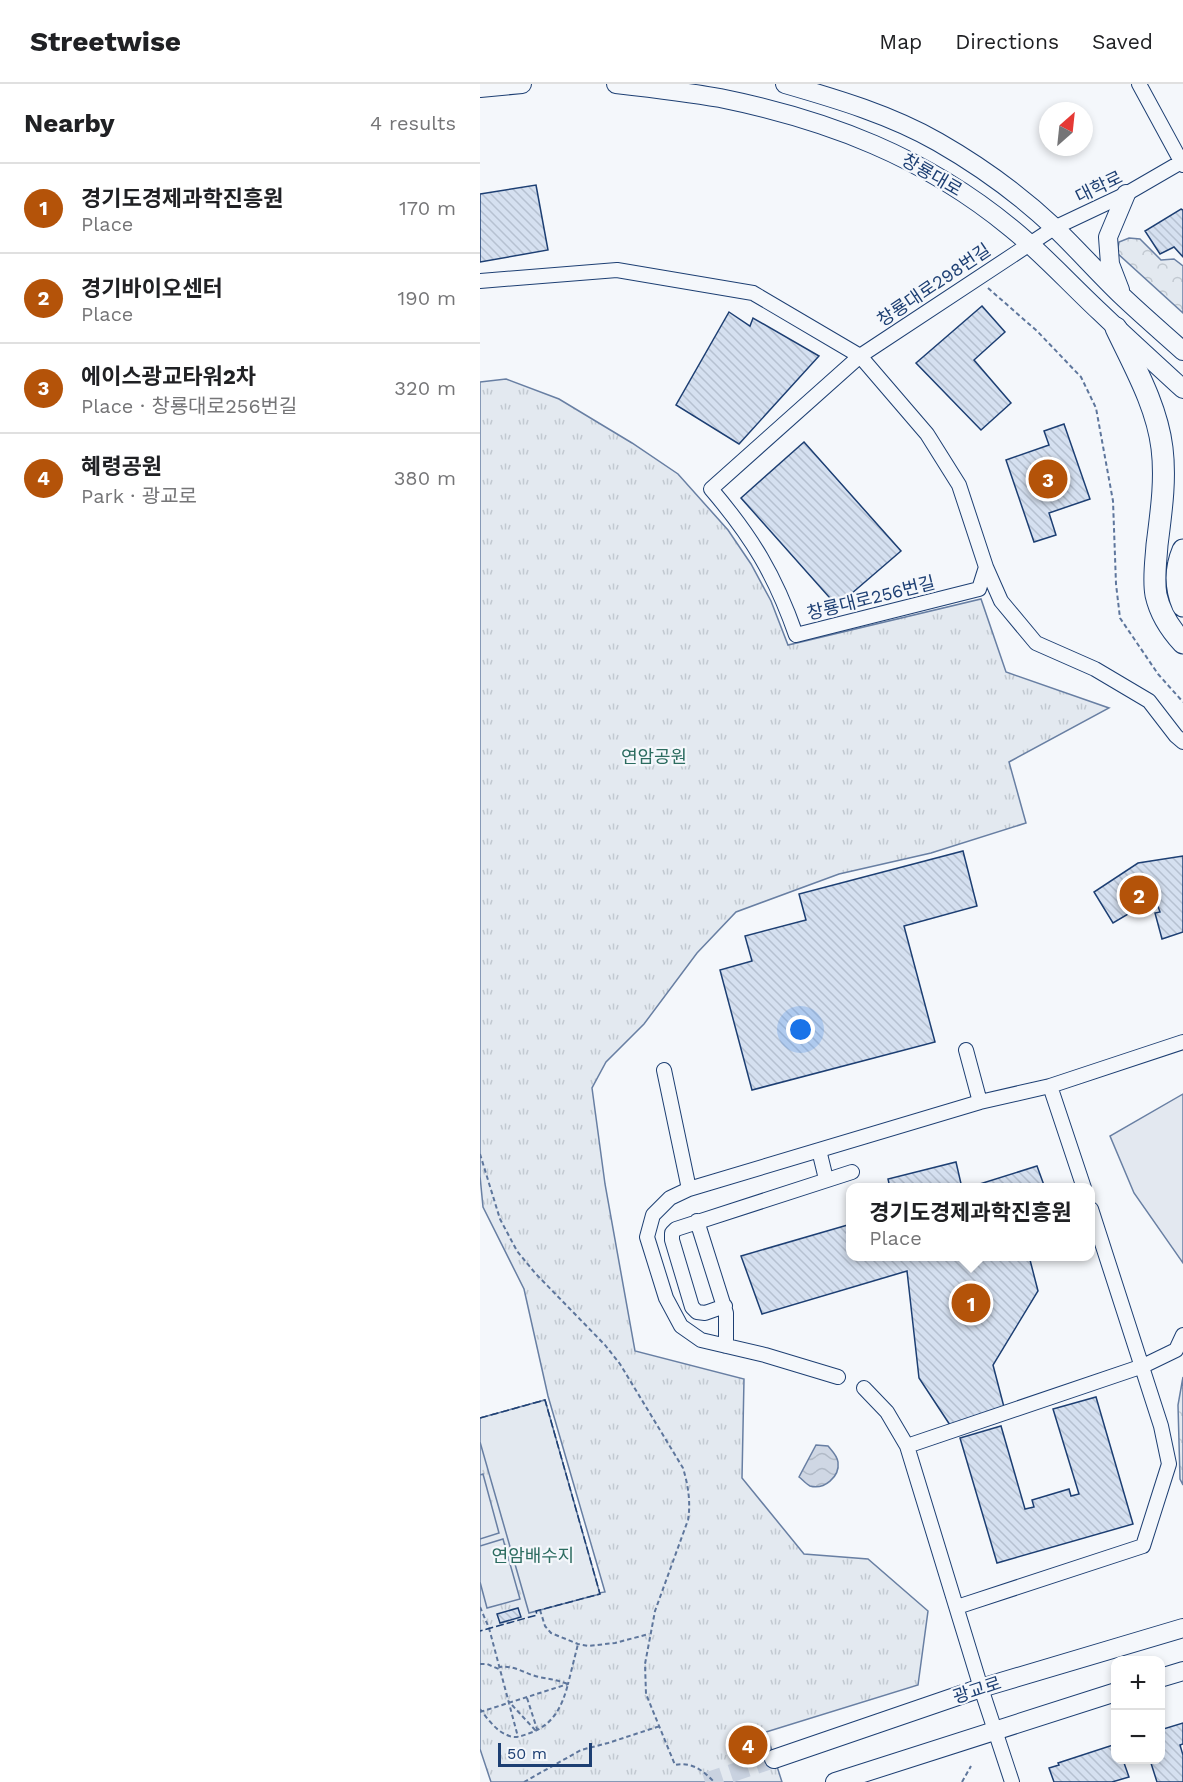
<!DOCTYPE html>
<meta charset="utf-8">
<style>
:root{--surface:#fff;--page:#f6f6f6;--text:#202124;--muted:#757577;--line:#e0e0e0;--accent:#b45309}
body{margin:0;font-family:"Work Sans","Noto Sans KR",sans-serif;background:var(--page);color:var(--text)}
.controls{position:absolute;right:18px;bottom:18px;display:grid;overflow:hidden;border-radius:12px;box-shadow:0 3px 9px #0003}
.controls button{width:54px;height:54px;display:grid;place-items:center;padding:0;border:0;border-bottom:2px solid var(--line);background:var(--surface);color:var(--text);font:30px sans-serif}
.compass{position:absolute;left:559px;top:18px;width:54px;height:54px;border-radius:50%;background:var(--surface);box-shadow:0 3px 9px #0003;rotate:27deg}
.scale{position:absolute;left:18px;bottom:15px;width:94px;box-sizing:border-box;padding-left:6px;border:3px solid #1d3f73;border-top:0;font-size:16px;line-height:21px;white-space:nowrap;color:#1d3f73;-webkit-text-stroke:4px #f4f7fb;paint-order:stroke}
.you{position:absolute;left:321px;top:946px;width:21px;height:21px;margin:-15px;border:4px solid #fff;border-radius:50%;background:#1a73e8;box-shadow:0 0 0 9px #1a73e833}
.badge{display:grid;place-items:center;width:39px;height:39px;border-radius:50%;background:var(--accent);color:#fff;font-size:20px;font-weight:700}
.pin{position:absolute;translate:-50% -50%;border:3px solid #fff;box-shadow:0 2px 6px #0006}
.popup{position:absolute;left:366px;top:1099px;width:249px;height:78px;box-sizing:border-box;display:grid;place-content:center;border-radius:12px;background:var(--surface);filter:drop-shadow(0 2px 4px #0005);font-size:20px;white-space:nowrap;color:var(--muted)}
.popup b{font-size:22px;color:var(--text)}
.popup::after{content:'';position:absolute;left:50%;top:100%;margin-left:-12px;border:12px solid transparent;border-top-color:var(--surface)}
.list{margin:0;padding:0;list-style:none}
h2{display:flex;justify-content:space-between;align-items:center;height:78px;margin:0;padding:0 24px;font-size:26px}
h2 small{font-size:20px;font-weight:400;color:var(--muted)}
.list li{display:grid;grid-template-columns:39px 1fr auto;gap:18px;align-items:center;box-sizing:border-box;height:90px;padding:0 24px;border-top:2px solid var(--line)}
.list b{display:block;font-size:22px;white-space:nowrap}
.list p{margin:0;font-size:20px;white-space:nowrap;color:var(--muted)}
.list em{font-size:20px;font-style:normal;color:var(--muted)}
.map{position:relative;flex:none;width:703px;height:1698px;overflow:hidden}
header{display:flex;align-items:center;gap:36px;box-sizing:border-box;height:84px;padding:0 30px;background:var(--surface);border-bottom:2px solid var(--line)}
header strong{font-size:28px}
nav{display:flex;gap:33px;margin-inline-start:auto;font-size:21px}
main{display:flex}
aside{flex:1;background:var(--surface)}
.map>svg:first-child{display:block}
.grass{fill:url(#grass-tufts);stroke:#687fa3;stroke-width:1.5}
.forest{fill:url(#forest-crowns);stroke:#687fa3;stroke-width:1.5}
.garden{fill:#e3e9f0;stroke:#687fa3;stroke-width:1.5}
.parking{fill:#e3e8f0;stroke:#687fa3;stroke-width:1.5}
.water{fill:url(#water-waves);stroke:#687fa3;stroke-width:1.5}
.building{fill:url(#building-back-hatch);stroke:#1d3f73;stroke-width:1.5}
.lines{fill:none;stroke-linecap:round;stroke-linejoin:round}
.major-tunnel{stroke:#c9d2e0;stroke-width:18;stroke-dasharray:18 9;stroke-linecap:butt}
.minor-casing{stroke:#1d3f73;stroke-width:16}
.major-casing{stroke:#1d3f73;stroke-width:20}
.highway-casing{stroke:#1d3f73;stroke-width:23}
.path{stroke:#5e769c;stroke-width:2;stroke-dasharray:4.5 3;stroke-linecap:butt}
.minor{stroke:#f4f7fb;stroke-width:14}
.major{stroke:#f4f7fb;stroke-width:18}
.highway{stroke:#f4f7fb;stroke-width:21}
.fence{stroke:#1d3f73;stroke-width:1.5;stroke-dasharray:8 3;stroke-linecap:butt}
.labels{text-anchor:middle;stroke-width:4.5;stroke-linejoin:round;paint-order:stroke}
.street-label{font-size:18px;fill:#1d3f73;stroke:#f4f7fb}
.park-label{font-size:18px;fill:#2c6c60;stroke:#f4f7fb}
</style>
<header>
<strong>Streetwise</strong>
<nav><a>Map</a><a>Directions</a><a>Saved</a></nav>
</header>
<main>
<aside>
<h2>Nearby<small>4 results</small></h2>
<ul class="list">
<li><span class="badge">1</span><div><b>경기도경제과학진흥원</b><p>Place</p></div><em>170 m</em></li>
<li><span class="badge">2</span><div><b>경기바이오센터</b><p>Place</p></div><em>190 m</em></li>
<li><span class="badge">3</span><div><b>에이스광교타워2차</b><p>Place · 창룡대로256번길</p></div><em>320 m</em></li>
<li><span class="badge">4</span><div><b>혜령공원</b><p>Park · 광교로</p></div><em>380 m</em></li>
</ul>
</aside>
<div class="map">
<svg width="703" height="1698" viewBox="0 0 703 1698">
<defs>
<pattern id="grass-tufts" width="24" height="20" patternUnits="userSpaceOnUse" patternTransform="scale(1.5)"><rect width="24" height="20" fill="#e3e9f0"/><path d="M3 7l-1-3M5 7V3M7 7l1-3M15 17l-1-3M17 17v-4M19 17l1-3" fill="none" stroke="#c2c9d1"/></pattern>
<pattern id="forest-crowns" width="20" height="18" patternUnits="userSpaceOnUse" patternTransform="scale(1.5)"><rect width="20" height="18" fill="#e3e9f0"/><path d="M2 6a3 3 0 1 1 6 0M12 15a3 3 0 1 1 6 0" fill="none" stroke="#c2c9d1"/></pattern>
<pattern id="water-waves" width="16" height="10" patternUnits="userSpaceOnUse" patternTransform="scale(1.5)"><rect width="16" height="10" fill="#cfd7e4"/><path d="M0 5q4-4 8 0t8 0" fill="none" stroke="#b1bac7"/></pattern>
<pattern id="building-back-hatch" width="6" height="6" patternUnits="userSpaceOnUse" patternTransform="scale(1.5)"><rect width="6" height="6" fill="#d5e0f0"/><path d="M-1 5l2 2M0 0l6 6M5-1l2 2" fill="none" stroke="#b6c1d1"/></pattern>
</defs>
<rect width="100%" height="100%" fill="#f4f7fb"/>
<!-- grass -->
<path class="grass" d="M26,295L79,315L152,359L198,390L248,446L271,480L291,517L308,561L501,515L526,588L629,624L529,678L546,739L451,769L359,790L256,828L217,869L164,940L126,978L112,1004L125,1100L155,1267L264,1295L262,1394L324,1470L388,1475L448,1527L438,1601L286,1648L302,1698H11L0,1665V1334L65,1316L119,1509L125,1508L68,1312L44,1205L3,1123L0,1092V298Z"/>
<!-- forest -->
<path class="forest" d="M649,154L660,155L681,176L694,175L703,182V229L637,169L639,158Z
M703,1293V1401L700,1395L698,1321Z"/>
<!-- garden -->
<path class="garden" d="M65,1316L120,1510L49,1529L0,1358V1334Z
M3,1390L19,1449L0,1455V1391Z
M23,1455L40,1515L7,1524L0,1498V1462Z"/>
<!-- parking -->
<path class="parking" d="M703,1010V1179L654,1109L630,1052Z"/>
<!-- water -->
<path class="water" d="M336,1361L348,1362C352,1367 357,1371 358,1378C360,1393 344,1406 330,1402C326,1400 322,1395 319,1393Z"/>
<!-- building -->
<path class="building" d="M56,101L68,166L0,178V110Z
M701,125L703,126V173L694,163L680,170L665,147Z
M502,222L525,248L494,276L531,319L501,346L436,279Z
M249,228L270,242L273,234L339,272L259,360L196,321Z
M584,340L610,415L569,429L576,451L554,458L526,376L569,361L564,347Z
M324,358L421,467L357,522L261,414Z
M483,767L497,822L424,842L455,958L272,1006L240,886L272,877L265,852L326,836L319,810Z
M703,772V848L682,855L675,829L680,828L675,814L633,839L614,808L658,779Z
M476,1078L482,1104H410L408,1095Z
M557,1082L565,1104H487Z
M371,1140V1172H549L558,1207L513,1281L524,1323L470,1341L439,1294L427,1187L282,1230L261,1172Z
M616,1313L653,1440L517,1479L480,1354L521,1342L545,1425L554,1423L552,1416L589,1405L591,1412L599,1410L573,1325Z
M38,1524L41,1533L20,1539L17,1530Z
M703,1639V1660L700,1661L703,1671V1698H677L670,1676H680V1646Z
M636,1660V1676H643L649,1693L632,1698H574L569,1684L579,1681L578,1679Z"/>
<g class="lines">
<!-- major-tunnel -->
<path class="major-tunnel" d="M225,1698L294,1675"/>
<defs>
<path id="minor" d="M659,0L703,81
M0,197L137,186L273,209L380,272L447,350L479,401L506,483L499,505L316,551C295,491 272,453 231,405L380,272L574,144L646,110L703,77
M506,483L521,517L556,559L615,585L669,617L696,652L703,658
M486,966L500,1018
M184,986L209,1105
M570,1002L604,1104
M339,1066L346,1095
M217,1137L246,1229V1262
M245,1222L225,1229L217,1228L212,1223L192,1156V1149L196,1145L372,1088
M358,1293L285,1271L221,1256L201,1242L186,1214L167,1153L173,1131L190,1114L209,1105L500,1018L570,1002L703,958
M384,1304L407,1328L427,1362L501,1604L532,1698
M427,1362L663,1282L696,1266L703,1251
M477,1523L663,1462L689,1380L681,1342L611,1125"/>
<path id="major" d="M136,0C171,4 206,8 240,14C348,36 445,73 531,144C562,169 590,200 620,228C647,254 675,279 703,305
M305,0C357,15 411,31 458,58C500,82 540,111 575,144C598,166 619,190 642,212C662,231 683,249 703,267
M0,4L42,0
M640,206L630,180L628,153L646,110
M680,1594L703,1587
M294,1675L501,1604L703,1544
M355,1698L636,1608"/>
<path id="highway" d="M636,244C654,282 677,322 682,364C686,396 681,429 677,461C676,477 673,495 676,511C680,529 691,546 703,559
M703,466C695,485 695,503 703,522"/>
</defs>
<!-- minor casing -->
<use href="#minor" class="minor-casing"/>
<!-- major casing -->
<use href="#major" class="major-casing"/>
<!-- highway casing -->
<use href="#highway" class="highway-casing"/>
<!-- path -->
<path class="path" d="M508,204L557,247L601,293L616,324L633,417L636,500L640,534L678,590L703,618
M0,1070L20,1135L37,1167L55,1189L125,1261L140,1280L203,1384C208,1401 211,1418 208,1436L175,1527L165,1580L166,1610L195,1681C211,1677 224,1687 234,1698
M0,1523L9,1544L38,1653
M60,1526L65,1542L71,1549L98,1560L108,1562L135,1559L169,1550
M0,1580H7L21,1586
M47,1614L57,1645
M32,1621L56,1647
M0,1625C7,1634 16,1647 27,1651C35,1655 42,1652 50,1649C73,1641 82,1623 88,1600C78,1596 69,1595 59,1593C45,1590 35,1581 20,1583
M0,1628L88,1600L98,1560
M44,1698L101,1666L128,1659L180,1642
M482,1698L491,1682"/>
<!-- minor -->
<use href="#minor" class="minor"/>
<!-- major -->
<use href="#major" class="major"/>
<!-- highway -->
<use href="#highway" class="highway"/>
<!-- fence -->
<path class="fence" d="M0,1334L65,1316L120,1510L56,1527L57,1531L0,1547"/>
</g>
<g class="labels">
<!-- street labels -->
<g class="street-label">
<text transform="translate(452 91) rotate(30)" y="6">창룡대로</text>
<text transform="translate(619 103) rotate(-26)" y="6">대학로</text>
<text transform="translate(454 201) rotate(-34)" y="6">창룡대로298번길</text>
<text transform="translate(391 514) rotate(-14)" y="6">창룡대로256번길</text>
<text transform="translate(497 1606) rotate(-18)" y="6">광교로</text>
</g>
<!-- park labels -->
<g class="park-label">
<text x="174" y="679">연암공원</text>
<text x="53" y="1478">연암배수지</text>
</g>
</g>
</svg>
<div class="controls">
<button>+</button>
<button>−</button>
</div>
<svg class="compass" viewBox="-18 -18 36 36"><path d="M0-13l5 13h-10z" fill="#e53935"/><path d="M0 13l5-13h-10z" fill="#757577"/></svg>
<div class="scale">50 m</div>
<div class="you"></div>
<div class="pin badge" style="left:491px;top:1219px">1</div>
<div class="popup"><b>경기도경제과학진흥원</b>Place</div>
<div class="pin badge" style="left:659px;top:811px">2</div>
<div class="pin badge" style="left:568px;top:395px">3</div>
<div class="pin badge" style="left:268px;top:1661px">4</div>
</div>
</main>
